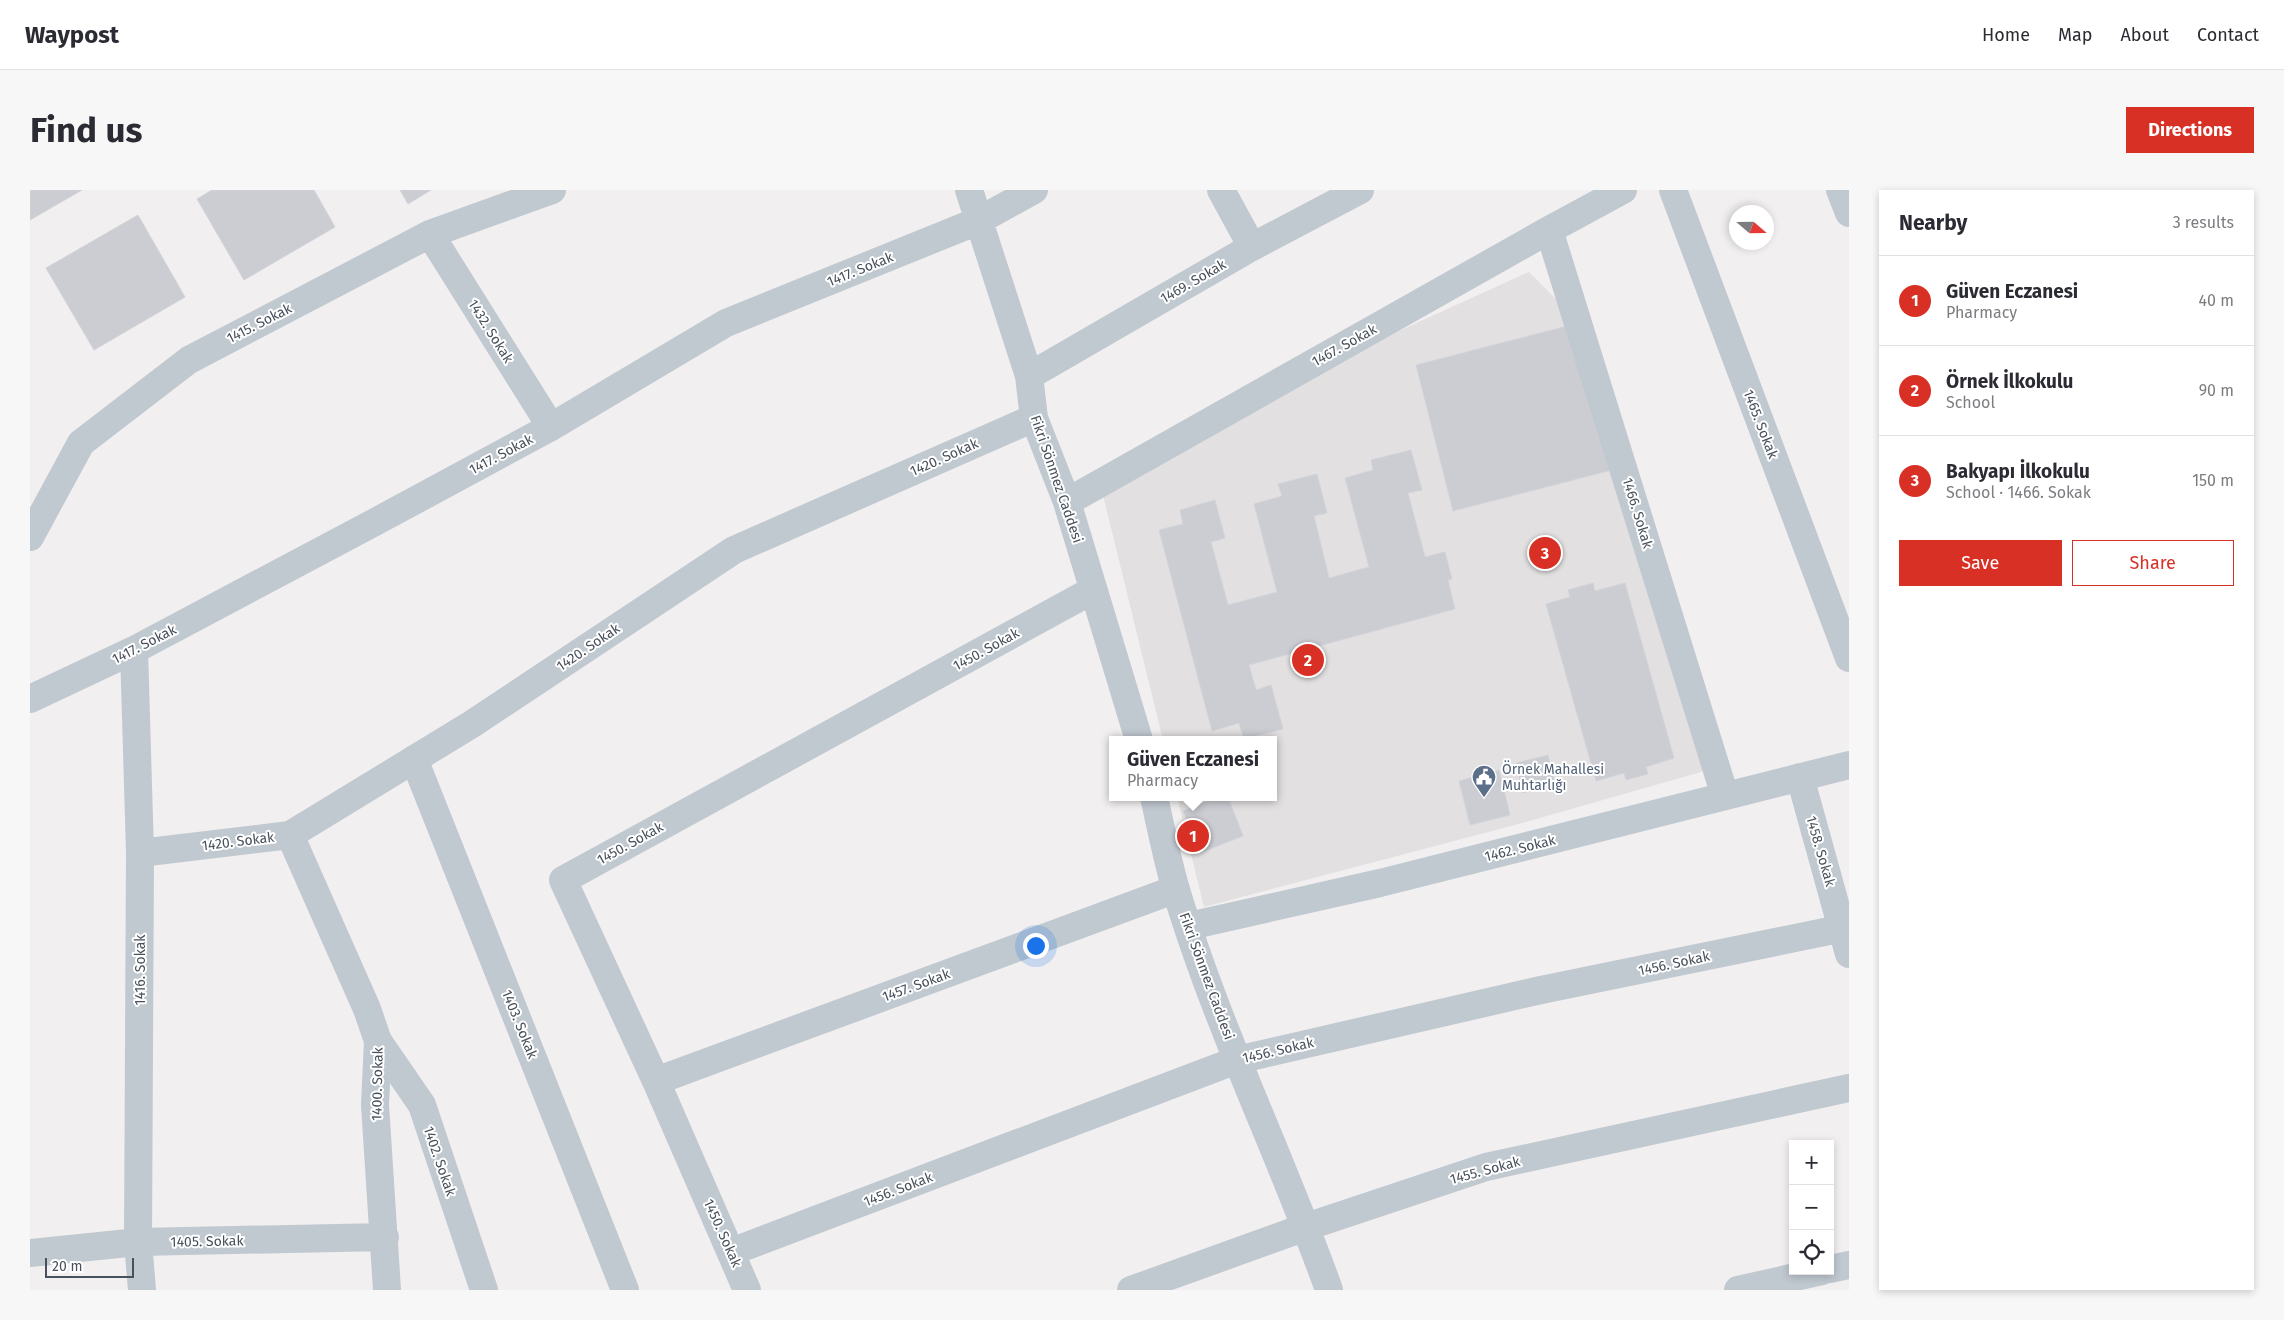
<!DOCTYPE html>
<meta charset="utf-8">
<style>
:root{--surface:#fff;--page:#f7f7f7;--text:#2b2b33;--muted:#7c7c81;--line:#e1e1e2;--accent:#d93025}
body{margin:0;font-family:"Fira Sans",sans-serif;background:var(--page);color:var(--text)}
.controls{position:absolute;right:15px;bottom:15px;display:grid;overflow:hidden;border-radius:0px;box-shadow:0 2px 8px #0003}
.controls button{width:45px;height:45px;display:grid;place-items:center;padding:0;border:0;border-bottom:1px solid var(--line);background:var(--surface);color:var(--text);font:25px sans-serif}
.compass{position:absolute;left:1699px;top:15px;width:45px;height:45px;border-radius:50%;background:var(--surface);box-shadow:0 2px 8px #0003;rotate:110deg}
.scale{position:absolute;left:15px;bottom:12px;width:89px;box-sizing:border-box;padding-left:5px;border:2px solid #48505b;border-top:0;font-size:14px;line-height:18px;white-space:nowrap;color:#48505b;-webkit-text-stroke:4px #fff;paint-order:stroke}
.you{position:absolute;left:1005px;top:755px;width:18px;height:18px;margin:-12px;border:4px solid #fff;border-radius:50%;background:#1a73e8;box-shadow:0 0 0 8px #1a73e833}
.badge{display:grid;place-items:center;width:32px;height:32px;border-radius:50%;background:var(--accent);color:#fff;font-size:16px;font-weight:700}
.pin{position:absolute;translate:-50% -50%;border:2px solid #fff;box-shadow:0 1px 5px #0006}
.popup{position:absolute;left:1079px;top:546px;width:168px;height:65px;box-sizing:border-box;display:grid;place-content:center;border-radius:0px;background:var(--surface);filter:drop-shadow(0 1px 4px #0005);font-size:16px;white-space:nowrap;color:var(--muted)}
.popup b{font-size:19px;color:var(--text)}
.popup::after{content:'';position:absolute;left:50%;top:100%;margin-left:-10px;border:10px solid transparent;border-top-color:var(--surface)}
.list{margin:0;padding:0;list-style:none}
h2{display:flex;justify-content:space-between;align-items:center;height:65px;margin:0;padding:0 20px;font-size:21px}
h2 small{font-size:16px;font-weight:400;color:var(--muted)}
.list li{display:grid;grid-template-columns:32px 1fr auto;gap:15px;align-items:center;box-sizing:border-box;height:90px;padding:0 20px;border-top:1px solid var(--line)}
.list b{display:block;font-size:19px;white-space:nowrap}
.list p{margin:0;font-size:16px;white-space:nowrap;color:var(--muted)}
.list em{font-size:16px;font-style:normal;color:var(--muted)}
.actions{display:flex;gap:10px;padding:15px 20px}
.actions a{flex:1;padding:11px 0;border:1px solid var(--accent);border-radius:0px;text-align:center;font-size:18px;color:var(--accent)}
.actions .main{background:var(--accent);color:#fff}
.icon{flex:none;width:28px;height:28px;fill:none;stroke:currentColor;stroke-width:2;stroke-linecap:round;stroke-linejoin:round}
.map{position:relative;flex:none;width:1819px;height:1100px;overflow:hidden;border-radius:0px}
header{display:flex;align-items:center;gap:30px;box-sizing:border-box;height:70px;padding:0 25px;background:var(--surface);border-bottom:1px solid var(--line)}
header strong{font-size:24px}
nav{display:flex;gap:28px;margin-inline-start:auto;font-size:18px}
.intro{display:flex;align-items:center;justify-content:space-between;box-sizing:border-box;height:120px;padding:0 30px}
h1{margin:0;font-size:35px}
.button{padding:12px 22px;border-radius:0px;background:var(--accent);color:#fff;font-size:18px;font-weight:700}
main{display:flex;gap:30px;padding:0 30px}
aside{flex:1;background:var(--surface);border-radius:0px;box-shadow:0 2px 8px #0003}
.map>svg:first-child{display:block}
.education{fill:#e2e0e0}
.building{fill:#cccdd3;stroke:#d3d4da}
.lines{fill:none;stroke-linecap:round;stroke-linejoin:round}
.minor{stroke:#c0c8d0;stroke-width:28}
.labels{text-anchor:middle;stroke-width:4;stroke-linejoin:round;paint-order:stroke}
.street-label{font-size:14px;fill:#48505b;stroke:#fff}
.service-label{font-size:14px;fill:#4e5e75;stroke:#fff;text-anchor:start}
</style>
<header>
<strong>Waypost</strong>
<nav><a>Home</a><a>Map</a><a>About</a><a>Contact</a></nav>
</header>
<div class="intro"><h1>Find us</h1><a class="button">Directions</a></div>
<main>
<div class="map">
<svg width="1819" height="1100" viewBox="0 0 1819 1100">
<rect width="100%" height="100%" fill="#f1efef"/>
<!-- education -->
<path class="education" d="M1499,82L1545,128L1678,580L1485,635L1174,717L1147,607H1243V550H1133L1073,305L1360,145Z"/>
<!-- building -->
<path class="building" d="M0,0H52L0,30Z
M182,0H284L305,37L214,90L167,9Z
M370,0H401L378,14Z
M108,25L155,107L64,160L16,78Z
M1545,134L1582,280L1423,321L1386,175Z
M1381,260L1392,300L1378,303L1395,367L1415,362L1422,389L1418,390L1425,419L1219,475L1226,500L1241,495L1253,539L1214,549L1209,533L1182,541L1129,340L1153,334L1150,320L1185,310L1195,348L1181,352L1198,415L1247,402L1224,314L1252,306L1248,294L1287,284L1297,323L1284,326L1299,388L1339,377L1315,288L1343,280L1341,270Z
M1563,393L1565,401L1595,393L1644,568L1616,577L1618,584L1596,590L1594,583L1566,591L1516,414L1540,407L1538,400Z
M1518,565L1525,594L1493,603L1486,573Z
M1469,580L1480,625L1440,635L1429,591Z
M1188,607H1198L1213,646L1170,663L1153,621Z"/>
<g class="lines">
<!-- minor -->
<path class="minor" d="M939,0L999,186L1004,228L1037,312L1109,550
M1191,0L1222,57
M1643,0L1819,468
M1810,0L1819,23
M1519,40L1695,606
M400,44L521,237
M999,186L1222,57L1330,0
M1037,312L1519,40L1593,0
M0,347L51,253L159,170L400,44L522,0
M104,460L110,663L108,1052L112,1100
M0,509L104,460L345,332L521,237L696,133L948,31L1004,0
M384,569L595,1100
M1770,587L1819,764
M1124,607C1131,638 1137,669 1146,700C1187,837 1251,965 1299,1100
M260,645L337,819L348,851L345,915L357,1100
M110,663L260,645L442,534L704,360L1004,228
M1159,736L1350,693L1819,575
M348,851L392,915L454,1100
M626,891L1146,699
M701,1062L1207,870L1511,800L1819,737
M0,1063L108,1052L355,1047
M1800,1079L1819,1075
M717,1100L626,891L533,690L1063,400
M1101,1100L1276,1037L1456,977L1819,898
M1708,1100L1792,1081"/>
</g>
<!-- icons -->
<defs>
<symbol id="civic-pin" viewBox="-11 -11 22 30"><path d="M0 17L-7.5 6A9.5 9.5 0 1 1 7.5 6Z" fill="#5c6f8a" stroke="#fff"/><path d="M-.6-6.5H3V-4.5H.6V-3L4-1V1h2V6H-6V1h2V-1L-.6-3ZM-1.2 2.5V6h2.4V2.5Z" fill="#fff"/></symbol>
</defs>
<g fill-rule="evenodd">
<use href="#civic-pin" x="1440" y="573" width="28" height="38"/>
</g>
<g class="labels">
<!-- street labels -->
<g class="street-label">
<text transform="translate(830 79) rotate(-22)" y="5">1417. Sokak</text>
<text transform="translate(1163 91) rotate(-30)" y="5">1469. Sokak</text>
<text transform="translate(229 133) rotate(-27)" y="5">1415. Sokak</text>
<text transform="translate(461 141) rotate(58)" y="5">1432. Sokak</text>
<text transform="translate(1314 155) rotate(-29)" y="5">1467. Sokak</text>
<text transform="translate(1731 234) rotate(69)" y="5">1465. Sokak</text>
<text transform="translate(471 264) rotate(-28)" y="5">1417. Sokak</text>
<text transform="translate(914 267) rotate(-24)" y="5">1420. Sokak</text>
<text transform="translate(1027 289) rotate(71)" y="5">Fikri Sönmez Caddesi</text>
<text transform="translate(1608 323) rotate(73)" y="5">1466. Sokak</text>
<text transform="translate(114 454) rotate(-27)" y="5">1417. Sokak</text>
<text transform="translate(558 457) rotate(-34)" y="5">1420. Sokak</text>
<text transform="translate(956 459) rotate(-29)" y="5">1450. Sokak</text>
<text transform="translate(208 651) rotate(-7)" y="5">1420. Sokak</text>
<text transform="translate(600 653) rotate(-29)" y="5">1450. Sokak</text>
<text transform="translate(1490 658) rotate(-14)" y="5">1462. Sokak</text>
<text transform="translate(1791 661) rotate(74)" y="5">1458. Sokak</text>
<text transform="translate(1644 773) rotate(-12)" y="5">1456. Sokak</text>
<text transform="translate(110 780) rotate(-90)" y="5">1416. Sokak</text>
<text transform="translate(1177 786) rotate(70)" y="5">Fikri Sönmez Caddesi</text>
<text transform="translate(886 795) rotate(-20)" y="5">1457. Sokak</text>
<text transform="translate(490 834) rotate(68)" y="5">1403. Sokak</text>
<text transform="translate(1248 860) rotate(-13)" y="5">1456. Sokak</text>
<text transform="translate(347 894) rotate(-89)" y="5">1400. Sokak</text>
<text transform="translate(410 971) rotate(71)" y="5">1402. Sokak</text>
<text transform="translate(1455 980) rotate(-15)" y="5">1455. Sokak</text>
<text transform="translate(868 999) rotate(-21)" y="5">1456. Sokak</text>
<text transform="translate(693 1043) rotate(66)" y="5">1450. Sokak</text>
<text transform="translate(177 1051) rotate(-1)" y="5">1405. Sokak</text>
</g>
<!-- service labels -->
<g class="service-label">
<text x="1472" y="584">Örnek Mahallesi<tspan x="1472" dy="16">Muhtarlığı</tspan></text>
</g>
</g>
</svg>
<div class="controls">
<button>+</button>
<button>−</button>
<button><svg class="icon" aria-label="locate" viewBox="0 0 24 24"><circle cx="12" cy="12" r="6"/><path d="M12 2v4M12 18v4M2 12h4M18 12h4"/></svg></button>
</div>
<svg class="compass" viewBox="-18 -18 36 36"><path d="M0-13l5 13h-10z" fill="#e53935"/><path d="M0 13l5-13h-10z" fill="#7c7c81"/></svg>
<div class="scale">20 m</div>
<div class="you"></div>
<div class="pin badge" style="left:1163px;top:646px">1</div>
<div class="popup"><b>Güven Eczanesi</b>Pharmacy</div>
<div class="pin badge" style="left:1278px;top:470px">2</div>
<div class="pin badge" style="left:1515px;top:363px">3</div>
</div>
<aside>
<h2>Nearby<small>3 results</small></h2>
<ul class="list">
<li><span class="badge">1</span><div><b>Güven Eczanesi</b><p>Pharmacy</p></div><em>40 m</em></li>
<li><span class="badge">2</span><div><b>Örnek İlkokulu</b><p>School</p></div><em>90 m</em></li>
<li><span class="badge">3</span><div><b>Bakyapı İlkokulu</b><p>School · 1466. Sokak</p></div><em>150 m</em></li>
</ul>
<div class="actions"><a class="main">Save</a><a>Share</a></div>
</aside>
</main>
